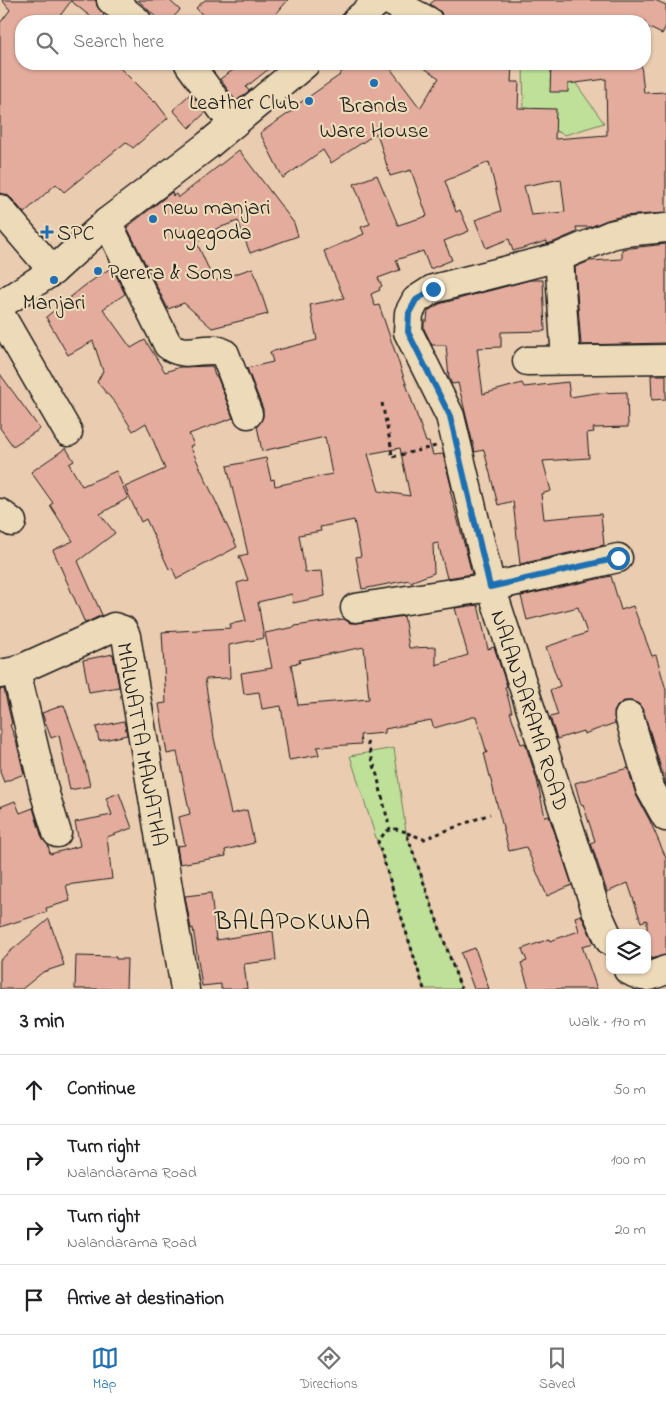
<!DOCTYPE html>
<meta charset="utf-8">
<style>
:root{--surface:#fff;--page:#f6f6f6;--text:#202124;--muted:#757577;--line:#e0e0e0;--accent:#1f6fb2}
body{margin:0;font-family:"Indie Flower",sans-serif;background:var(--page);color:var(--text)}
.controls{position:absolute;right:15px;bottom:15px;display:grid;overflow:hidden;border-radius:10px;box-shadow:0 1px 4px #0004}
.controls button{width:45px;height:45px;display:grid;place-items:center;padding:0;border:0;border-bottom:1px solid var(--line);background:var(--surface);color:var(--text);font:25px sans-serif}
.stop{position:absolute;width:15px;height:15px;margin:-11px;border:4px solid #1f6fb2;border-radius:50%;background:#fff}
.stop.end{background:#1f6fb2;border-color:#fff;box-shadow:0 1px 5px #0008}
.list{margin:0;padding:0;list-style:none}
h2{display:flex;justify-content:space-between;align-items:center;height:65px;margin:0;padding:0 20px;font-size:21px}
h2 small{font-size:16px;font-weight:400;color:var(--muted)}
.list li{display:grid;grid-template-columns:32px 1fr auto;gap:15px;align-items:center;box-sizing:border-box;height:70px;padding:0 20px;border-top:1px solid var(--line)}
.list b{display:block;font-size:19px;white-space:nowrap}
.list p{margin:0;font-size:16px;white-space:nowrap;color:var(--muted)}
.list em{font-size:16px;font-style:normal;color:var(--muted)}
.icon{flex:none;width:28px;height:28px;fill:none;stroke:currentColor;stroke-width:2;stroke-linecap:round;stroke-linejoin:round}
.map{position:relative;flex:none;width:666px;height:989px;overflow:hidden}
.search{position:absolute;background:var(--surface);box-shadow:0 1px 4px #0004;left:15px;right:15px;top:15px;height:55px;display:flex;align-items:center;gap:12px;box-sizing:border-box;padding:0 18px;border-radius:20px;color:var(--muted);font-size:19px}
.sheet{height:345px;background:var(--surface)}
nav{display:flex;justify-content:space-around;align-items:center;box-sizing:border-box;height:70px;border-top:1px solid var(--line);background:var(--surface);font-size:14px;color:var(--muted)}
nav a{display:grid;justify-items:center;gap:2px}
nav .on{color:var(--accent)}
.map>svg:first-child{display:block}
.green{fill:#bfe099;stroke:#6e7e5a}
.building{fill:#e4ac9d;stroke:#1c1c1c;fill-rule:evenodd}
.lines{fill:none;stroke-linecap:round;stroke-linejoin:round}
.minor-casing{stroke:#1c1c1c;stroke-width:31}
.major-casing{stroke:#1c1c1c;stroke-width:31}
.path{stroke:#1c1c1c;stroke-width:3;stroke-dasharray:4 4;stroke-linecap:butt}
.minor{stroke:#eddab8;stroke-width:28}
.major{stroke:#eddab8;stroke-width:28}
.route{stroke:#1f6fb2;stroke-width:6}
.poi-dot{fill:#1f6fb2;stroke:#eddab8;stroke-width:2}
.labels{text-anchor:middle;stroke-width:4.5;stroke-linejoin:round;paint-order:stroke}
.poi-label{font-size:22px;fill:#1c1c1c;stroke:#eddab8;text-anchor:start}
.street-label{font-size:22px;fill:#1c1c1c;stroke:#eddab8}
.quarter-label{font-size:25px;letter-spacing:1px;fill:#1c1c1c;stroke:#eddab8}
</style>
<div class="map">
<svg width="666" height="989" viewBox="0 0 666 989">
<rect width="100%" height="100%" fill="#eaccb0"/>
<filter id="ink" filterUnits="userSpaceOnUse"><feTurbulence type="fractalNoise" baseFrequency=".02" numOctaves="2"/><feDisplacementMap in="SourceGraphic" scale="10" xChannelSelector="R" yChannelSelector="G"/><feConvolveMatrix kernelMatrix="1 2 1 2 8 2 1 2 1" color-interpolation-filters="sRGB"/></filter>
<g filter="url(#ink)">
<!-- green -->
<path class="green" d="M523,64H535L572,78L604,123L565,135L524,117Z
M394,748L406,832L461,989H424L350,756Z"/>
<!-- building -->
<path class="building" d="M2,0H96L97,6L104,15L99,21H96L71,1L56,21H21V64H116L154,102L155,101L168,118L133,148L126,142L64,192L56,184L24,213L12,199L6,194H0V23L10,10Z
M138,0H169L180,10L170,21H160Z
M205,0H288L270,21H208L196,8Z
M435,0H655L666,5V26L662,34L645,26V21H443L441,12L430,4Z
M242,64H275L246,87L249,91L236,101L220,79Z
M353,64H387L420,108L439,78L418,64H512L511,82H519L518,108L556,109L555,139L607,135L606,79L568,84V92H550L551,65L641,64L644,93L666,92V213L622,216L607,220L590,227H576L577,232L554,242L547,244V241L513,251L509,239L486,248L475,220L501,211L489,162L445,181L456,212L460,210L469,231L444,241L452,260L430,269L423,251L396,260L400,270L378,278L382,286L379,288L380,290L371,294L375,306L379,305L426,442H429L433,455L443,454L452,490H450L472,574L447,578L438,543L433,544L434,573L410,582L409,580L362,589L356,557L361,556L354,520L320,527L321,531L299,535L305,572L322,571L325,596L293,603L292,594L258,602L264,638L229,645L230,678L205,679L214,738L231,814L247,810L254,843L225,850L226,856L180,864L177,846L185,845L179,817L190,814L177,752L167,754L159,704L166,703L162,632L231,628L230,624L246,621L237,583L248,580L239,556L248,554L227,466L266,458L271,480L274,479L275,486L332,474L325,437L262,451L257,426L260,423L263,417V409L247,368L273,362L270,352L317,340L310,305L344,298L324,251L364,234L361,227L370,224L354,184L377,175L398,225L427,216L411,170L390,176L377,133L331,163L323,150L283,178L260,133L298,107L297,105L340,75L339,74ZM561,179L565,212L531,215L524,186ZM400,448L410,496L379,491L368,454Z
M191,93L205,113L189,128L173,110Z
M239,150L294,223L298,236L250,253L238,221L213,230L197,243L214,281L253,268L268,314L212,328L184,303L168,309L127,227L172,192L173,196L176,194L178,198Z
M666,244V343L581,345L575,267L590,261L622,259V249Z
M112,267L125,294L103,309L131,348L145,340L165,372L180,367L212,366L215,376H217L233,418L189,434L194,445L190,446L237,547L177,579L172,568L169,569L146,519L141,522L125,487L165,469L146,423L133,431L116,404L97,382L103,371L93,341L68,355L46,317L83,287Z
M530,280H543L545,331L501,332V347L477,348L483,394L522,383L524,387L568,382L570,397L596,393L627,392L628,427L593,428L594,432L587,433L589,458L543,461L551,491L541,494L544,519L601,514L604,545L520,564L513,501L498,505L484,450L475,452L458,383L452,384L449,378L446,345H432L424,329V321H427L428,311L439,304Z
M0,374L40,429L13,446L0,428Z
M651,375H666V399L652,400Z
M66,448L74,461L69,464L82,486L116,471L128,498L100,514L115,533L78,561L102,615L85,623L53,550L73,541L50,505L53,503L31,472Z
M611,576L621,610L633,606L652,656L656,655L666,690V785L644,712L639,704L632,701H624L618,705L614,712L615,723L584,734L583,731L557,739L550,717L558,715L550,690L560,686L546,647L587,633L578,607L527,620L521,596Z
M478,605L488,649L494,647L507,686L505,687L512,712H510L521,744L525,743L537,780L545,817L549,816L572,885L547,896L526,847L509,851L484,753H487L476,716L434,728L431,720L385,729V733L360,735L361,744L317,747L319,755L289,760L281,706L262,709L259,692L244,694L241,673L272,668L265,633L295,627V626L344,619L350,623H357L404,616L409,648L436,647V665L468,655L455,608ZM364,647L369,699L298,705L291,664L300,663L299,660Z
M113,654L119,687L89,692L83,660Z
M0,689H4L12,724L10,725L16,740L24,774L4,782L0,772Z
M64,705L85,764L90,786L70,790L59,735L51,738L42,713Z
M124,721L127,735L99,741L96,727Z
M628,768L636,795L650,821L666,858V955L652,959V957L647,958V920L641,922L628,883L607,892L591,843L595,841L583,804L581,805L575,783Z
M119,793L132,828L107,837L112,879L66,885L70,901L46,908L47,912L0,927V807L15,801L20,813L33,808L42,838L48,845L50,854L80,846L75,822L112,815L106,798Z
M211,893L216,940L273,931L276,960L244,964L247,989H221V984L202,986L193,928L191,929L185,896Z
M581,915L594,943L582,946L597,989H529L521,963L527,961L522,949L549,939L550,941L579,931L575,917Z
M49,919L64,965L43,972L22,989H0V960Z
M475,948L489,989H474L461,953Z
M76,956L116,957V959H127L126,989H75Z"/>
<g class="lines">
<defs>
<path id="minor" d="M111,0L137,21
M388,0L428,21
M189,64L233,124
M0,209L53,271
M107,222L168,345C187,361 209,342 225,354L248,414
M559,257L566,360
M0,314L68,432
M527,361L666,359
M0,513L12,522
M355,608L491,587L618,558
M16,671L45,794L57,833
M0,674L16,671L114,627L123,630L126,636L185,989
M629,716L650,788L666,817
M610,941L596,910L491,587L450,416L408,332L409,313L416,300L433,289L559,257L611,235L624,232L666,228
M628,970C645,980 648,977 666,970"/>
<path id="major" d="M356,21L380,0
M0,305L53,271L107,222L208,145L305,64"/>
</defs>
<!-- minor casing -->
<use href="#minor" class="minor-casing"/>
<!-- major casing -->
<use href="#major" class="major-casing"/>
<!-- path -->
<path class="path" d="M382,403L391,446L392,457L436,446
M367,742L377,775L390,830
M407,833L424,839L490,814
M424,989L378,842L386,831L396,829L406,832L461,989"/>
<!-- minor -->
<use href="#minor" class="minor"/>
<!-- major -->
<use href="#major" class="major"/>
</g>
</g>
<g class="lines" filter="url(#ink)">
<!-- route -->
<path class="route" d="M433,289L416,300L409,313L408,332L450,416L490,587L618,558"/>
</g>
<!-- markers -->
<g class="poi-dot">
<circle cx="374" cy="83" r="5"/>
<circle cx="309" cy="101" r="5"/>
<circle cx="153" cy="219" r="5"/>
<path d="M44.5 224.5h5v5h5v5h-5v5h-5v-5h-5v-5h5z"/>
<circle cx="98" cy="271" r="5"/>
<circle cx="54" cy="280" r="5"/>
</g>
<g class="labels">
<!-- poi labels -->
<g class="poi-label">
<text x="299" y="109" text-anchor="end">Leather Club</text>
<text x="374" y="112" text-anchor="middle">Brands<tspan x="374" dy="25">Ware House</tspan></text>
<text x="163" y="214">new manjari<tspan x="163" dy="25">nugegoda</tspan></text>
<text x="57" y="240">SPC</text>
<text x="108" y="279">Perera &amp; Sons</text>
<text x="54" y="309" text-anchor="middle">Manjari</text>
</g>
<!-- street labels -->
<g class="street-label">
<text transform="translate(531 710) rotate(72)" y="8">NALANDARAMA ROAD</text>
<text transform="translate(143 744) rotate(80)" y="8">MALWATTA MAWATHA</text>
</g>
<!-- quarter labels -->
<g class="quarter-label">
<text x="293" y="929">BALAPOKUNA</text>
</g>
</g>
</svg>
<div class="controls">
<button><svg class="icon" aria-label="layers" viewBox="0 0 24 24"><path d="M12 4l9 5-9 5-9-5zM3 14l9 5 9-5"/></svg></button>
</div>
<div class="stop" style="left:618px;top:558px"></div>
<div class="stop end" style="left:433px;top:289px"></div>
<div class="search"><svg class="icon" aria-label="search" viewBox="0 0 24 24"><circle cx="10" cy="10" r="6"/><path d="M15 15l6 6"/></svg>Search here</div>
</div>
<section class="sheet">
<h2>3 min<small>Walk · 170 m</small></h2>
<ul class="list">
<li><svg class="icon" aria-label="ahead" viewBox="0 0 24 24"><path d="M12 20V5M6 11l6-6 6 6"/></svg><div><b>Continue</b></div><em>50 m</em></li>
<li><svg class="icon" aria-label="right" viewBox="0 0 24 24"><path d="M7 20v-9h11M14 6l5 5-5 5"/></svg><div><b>Turn right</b><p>Nalandarama Road</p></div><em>100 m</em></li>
<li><svg class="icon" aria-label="right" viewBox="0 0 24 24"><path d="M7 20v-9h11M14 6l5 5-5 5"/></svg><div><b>Turn right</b><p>Nalandarama Road</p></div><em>20 m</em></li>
<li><svg class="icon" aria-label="arrive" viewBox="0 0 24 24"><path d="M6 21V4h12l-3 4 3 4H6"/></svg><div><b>Arrive at destination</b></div></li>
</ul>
</section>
<nav>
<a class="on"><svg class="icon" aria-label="map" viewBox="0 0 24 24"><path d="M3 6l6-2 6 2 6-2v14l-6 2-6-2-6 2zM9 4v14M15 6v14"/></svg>Map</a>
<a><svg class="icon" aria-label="directions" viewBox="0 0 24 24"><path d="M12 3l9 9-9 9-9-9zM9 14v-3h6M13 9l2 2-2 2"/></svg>Directions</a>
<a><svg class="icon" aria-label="saved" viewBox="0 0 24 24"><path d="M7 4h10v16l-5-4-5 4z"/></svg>Saved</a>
</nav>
